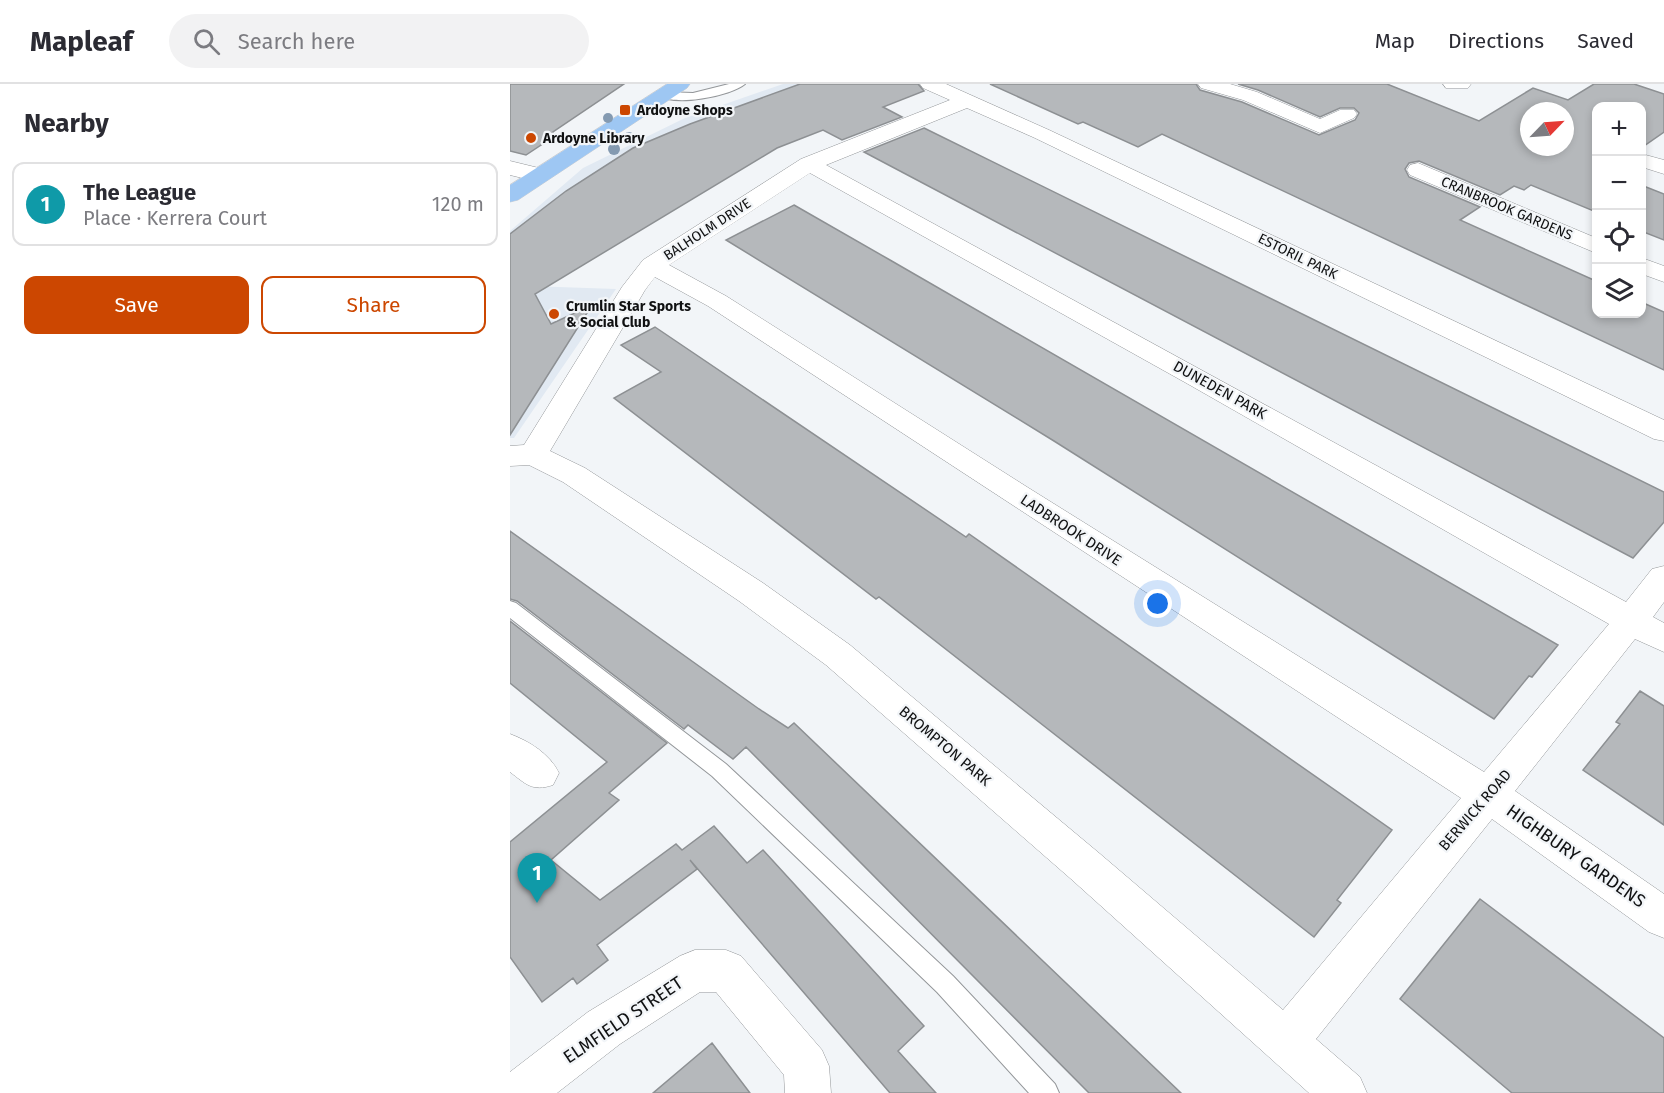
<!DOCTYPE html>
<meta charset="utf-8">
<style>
:root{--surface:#fff;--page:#f2f2f3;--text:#2b2b33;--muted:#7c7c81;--line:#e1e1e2;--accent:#cc4701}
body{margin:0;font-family:"Fira Sans",sans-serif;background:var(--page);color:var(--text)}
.controls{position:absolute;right:18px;top:18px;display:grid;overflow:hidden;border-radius:12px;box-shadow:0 3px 9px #0003}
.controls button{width:54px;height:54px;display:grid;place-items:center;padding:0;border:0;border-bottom:2px solid var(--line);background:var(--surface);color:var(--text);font:30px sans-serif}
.compass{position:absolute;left:1010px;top:18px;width:54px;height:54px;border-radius:50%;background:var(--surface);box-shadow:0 3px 9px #0003;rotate:65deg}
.you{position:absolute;left:648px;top:520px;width:21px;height:21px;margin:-15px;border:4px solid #fff;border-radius:50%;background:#1a73e8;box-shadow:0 0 0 9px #1a73e833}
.badge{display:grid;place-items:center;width:39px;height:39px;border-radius:50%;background:var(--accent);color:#fff;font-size:20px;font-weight:700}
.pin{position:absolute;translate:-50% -50px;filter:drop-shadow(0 2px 3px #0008)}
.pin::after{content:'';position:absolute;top:32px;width:21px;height:18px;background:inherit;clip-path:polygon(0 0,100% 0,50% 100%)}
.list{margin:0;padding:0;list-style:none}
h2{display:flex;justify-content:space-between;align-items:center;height:78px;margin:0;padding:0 24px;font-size:26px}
h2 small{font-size:20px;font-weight:400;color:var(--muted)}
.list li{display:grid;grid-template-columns:39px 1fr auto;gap:18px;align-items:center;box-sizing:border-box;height:84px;margin:0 12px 12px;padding:0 12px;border:2px solid var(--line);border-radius:12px}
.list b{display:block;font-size:22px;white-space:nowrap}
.list p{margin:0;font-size:20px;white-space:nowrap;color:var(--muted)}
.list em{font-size:20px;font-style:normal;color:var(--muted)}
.actions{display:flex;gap:12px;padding:18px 24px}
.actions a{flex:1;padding:14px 0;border:2px solid var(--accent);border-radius:12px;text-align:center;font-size:21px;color:var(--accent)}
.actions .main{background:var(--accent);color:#fff}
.icon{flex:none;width:33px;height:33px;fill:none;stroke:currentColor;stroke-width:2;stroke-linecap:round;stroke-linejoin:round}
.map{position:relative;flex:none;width:1154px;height:1009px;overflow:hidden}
header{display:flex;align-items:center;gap:36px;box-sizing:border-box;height:84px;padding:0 30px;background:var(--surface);border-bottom:2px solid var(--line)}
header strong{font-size:28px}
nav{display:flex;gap:33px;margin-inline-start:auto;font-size:21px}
.search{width:420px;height:54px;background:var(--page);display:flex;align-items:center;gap:15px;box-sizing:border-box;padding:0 21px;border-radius:33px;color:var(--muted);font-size:22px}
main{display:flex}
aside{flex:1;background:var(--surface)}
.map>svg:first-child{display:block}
.built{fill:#e1e9f2}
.building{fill:#b5b8bb;stroke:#8d9093;stroke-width:1.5;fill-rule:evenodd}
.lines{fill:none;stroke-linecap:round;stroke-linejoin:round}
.service-casing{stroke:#939699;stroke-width:2}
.minor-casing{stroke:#939699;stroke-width:1}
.trunk-casing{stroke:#cfcfd0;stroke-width:1}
.service{fill:#fff;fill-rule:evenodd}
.minor{fill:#fff;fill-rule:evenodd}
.trunk{fill:#9ec7f3;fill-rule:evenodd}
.tree{fill:#849ab1}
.poi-dot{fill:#cc4701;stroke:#f2f5f8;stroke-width:2}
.labels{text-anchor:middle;stroke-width:4.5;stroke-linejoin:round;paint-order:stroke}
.far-poi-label{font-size:14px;font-weight:bold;fill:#101112;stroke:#f2f5f8;text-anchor:start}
.far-street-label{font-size:14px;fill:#101112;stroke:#f2f5f8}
.street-label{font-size:15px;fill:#101112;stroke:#f2f5f8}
.near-street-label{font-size:18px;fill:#101112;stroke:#f2f5f8}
</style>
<header>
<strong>Mapleaf</strong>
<div class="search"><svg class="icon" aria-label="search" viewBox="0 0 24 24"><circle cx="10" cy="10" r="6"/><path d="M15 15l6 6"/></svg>Search here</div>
<nav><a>Map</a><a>Directions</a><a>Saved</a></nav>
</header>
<main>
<aside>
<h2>Nearby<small></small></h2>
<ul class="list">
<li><span class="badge" style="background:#0f9aa8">1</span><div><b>The League</b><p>Place · Kerrera Court</p></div><em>120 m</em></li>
</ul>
<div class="actions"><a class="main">Save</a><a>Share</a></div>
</aside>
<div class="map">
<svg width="1154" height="1009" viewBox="0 0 1154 1009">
<rect width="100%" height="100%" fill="#f2f5f8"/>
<!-- built -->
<path class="built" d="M273,0H381L19,202L106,205L4,354H0V147L73,84L175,34Z"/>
<!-- building -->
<path class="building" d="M0,0H114L43,48V53L16,71L0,67Z
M290,0H408L414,7L373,23L392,33L332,56L313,46L267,64L25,210L41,240L82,221L0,351V150L56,107L123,64L180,40Z
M480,0H686L690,6L732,18L809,51L845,36L849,29L844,24H830L810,33L748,6L728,0H877L969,37L1023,4L1058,16L1084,0H1124L1154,10V48L1131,64V22H1086V128L1021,101L1014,106L1004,102L990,111L909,77L899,79L895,85L899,93L970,123L950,136L1086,197V230H1131V218L1154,228V286L652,50L628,63L573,38L568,40ZM1019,27H1055V63H1019Z
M414,44L1154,408V438L1123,474L354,68Z
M1131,101L1154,110V156L1131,147Z
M284,121L380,176L1048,561L1022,593L1019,592L984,635L544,357L216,156Z
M145,243L456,453L459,450L882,746L827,816L831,819L804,853L369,513L366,515L104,314L151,288L111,261Z
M0,447L249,625L278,644L284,639L671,1009H579L236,663L223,675L178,641L174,645L7,517L0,515Z
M0,537L157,659L99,709L109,716L41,776L90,816L166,760L172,766L204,742L237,779L253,766L414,942L388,967L426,1009H380L180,776L187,785L87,861L98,876L67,900L63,894L32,918L0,873V758L97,678L0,599Z
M1130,607L1154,622V741L1073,686L1110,640L1106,638Z
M970,815L1154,954V1009H1002L890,915Z
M202,959L240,1009H143Z"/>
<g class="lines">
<defs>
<path id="service" d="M219,0H235C221,12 164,23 149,11L154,8L183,9Z
M0,517L6,519L216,680L443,892L545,1000L549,1009H519L427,908L202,692L0,534Z"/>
<path id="minor" d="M410,0H436L539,46L1154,336V357L1144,355L525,54L457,24L316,81L1116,518L1142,485L1154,482V518L1143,533L1154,539V568L1125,555L1005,707L1154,810V854L1139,848L982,735L806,955L850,993L857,1009H799L561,795L316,581L229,517L53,398L19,381L0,382V362L14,361L112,203L133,176L291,75L440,16L413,4ZM300,89L678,300L1099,540L974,688L517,403L216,212L159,181ZM145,193L198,222L951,714L773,926L589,769L340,561L253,499L75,384L40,367L135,206Z
M688,0H720L747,8L810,35L830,26H844L847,30L844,34L810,49L733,16L691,4Z
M933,0H961L958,4H936Z
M1132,70L1154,76V90L1132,83Z
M0,77L37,86L40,91L37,96L29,98L0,91Z
M908,79L1086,154V169L900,91L897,86L900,81Z
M1132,174L1154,182V198L1132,190Z
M0,650C19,657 40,670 49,689L43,701C22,708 16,700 0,688Z
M185,866H216L231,872L312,966L319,982L321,1009H275L274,991L206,908H190L110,960L47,1009H0V988L78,928L170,872Z"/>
<path id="trunk" d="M157,0H180L177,4L8,116L0,118V101Z"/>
</defs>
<!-- service casing -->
<use href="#service" class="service-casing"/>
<!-- minor casing -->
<use href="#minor" class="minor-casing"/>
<!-- trunk casing -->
<use href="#trunk" class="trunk-casing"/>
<!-- service -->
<use href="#service" class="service"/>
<!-- minor -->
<use href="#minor" class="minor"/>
<!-- trunk -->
<use href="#trunk" class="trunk"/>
</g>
<!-- trees -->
<g class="tree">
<circle cx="174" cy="27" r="5"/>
<circle cx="98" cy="34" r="5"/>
<circle cx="119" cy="54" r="6"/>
<circle cx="104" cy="65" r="6"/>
</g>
<!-- markers -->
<g class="poi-dot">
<rect x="109" y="20" width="12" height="12" rx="3"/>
<circle cx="21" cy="54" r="6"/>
<circle cx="44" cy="230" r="6"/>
</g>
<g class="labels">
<!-- far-poi labels -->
<g class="far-poi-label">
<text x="127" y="31">Ardoyne Shops</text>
<text x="33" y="59">Ardoyne Library</text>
<text x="56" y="227">Crumlin Star Sports<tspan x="56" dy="16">&amp; Social Club</tspan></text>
</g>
<!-- far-street labels -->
<g class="far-street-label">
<text transform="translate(997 124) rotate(23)" y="5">CRANBROOK GARDENS</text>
<text transform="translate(197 145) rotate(-33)" y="5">BALHOLM DRIVE</text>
<text transform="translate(788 172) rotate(26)" y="5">ESTORIL PARK</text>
</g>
<!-- street labels -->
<g class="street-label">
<text transform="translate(710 306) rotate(29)" y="5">DUNEDEN PARK</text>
<text transform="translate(561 446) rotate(33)" y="5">LADBROOK DRIVE</text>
<text transform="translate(435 662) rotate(40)" y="5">BROMPTON PARK</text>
<text transform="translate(965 726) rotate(-49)" y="5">BERWICK ROAD</text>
</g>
<!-- near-street labels -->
<g class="near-street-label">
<text transform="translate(1066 772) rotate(35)" y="6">HIGHBURY GARDENS</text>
<text transform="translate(113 936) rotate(-34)" y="6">ELMFIELD STREET</text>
</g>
</g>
</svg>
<div class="controls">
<button>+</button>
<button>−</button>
<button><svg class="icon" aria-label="locate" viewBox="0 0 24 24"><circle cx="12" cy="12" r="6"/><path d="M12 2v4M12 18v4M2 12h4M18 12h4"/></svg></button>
<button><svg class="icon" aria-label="layers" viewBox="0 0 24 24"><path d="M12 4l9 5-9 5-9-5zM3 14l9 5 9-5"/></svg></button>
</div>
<svg class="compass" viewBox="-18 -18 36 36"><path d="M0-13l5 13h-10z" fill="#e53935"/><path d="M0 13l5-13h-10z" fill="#7c7c81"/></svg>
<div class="you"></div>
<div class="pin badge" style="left:27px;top:819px;background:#0f9aa8">1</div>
</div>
</main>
